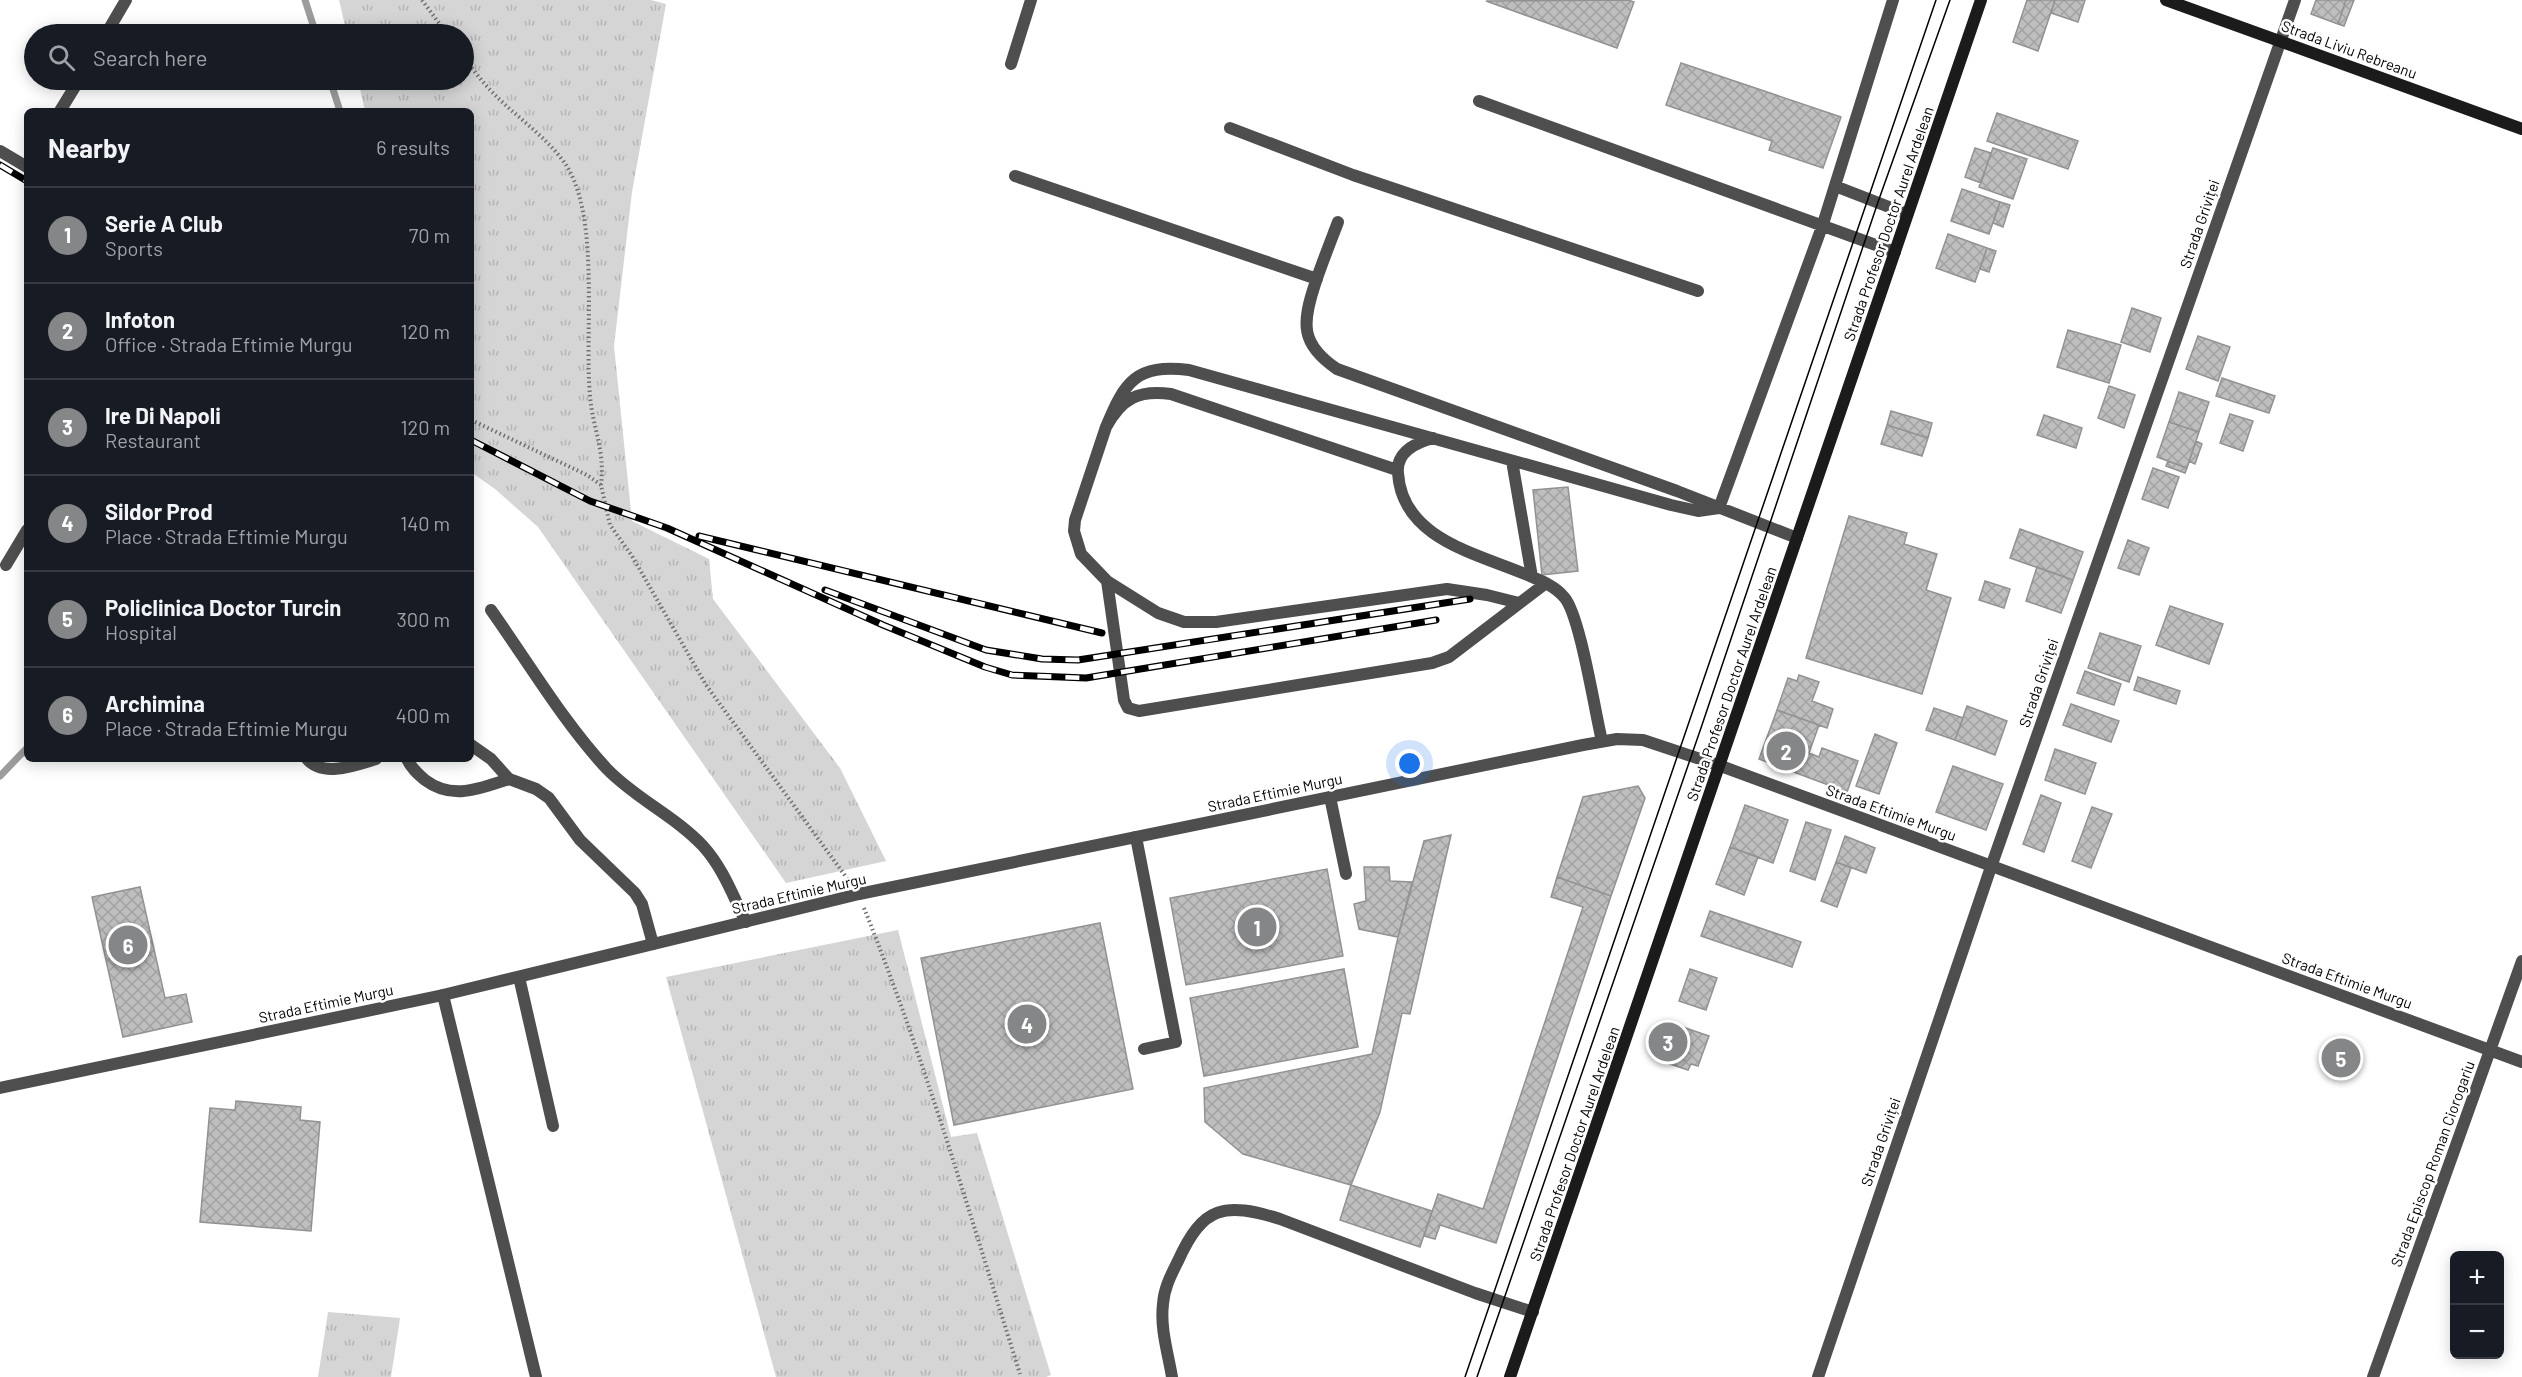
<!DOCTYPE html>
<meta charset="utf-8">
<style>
:root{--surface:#171b24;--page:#20242c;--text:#f1f3f6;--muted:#9ea1a6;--line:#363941;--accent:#858687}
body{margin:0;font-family:Barlow,sans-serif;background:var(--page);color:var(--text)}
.controls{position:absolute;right:18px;bottom:18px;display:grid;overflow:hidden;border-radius:9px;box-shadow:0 3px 15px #0003}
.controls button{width:54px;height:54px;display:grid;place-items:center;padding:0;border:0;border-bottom:2px solid var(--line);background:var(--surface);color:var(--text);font:30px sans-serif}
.you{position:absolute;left:1410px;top:764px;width:21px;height:21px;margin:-15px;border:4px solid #fff;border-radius:50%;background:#1a73e8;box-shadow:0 0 0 9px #1a73e833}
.badge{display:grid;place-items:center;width:39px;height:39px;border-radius:50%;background:var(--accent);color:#fff;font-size:20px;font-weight:700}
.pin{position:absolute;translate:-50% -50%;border:3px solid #fff;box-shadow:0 2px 6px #0006}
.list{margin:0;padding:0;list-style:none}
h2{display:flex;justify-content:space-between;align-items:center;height:78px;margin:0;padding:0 24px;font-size:26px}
h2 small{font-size:20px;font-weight:400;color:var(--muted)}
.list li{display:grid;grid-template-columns:39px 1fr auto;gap:18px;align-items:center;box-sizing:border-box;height:96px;padding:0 24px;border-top:2px solid var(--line)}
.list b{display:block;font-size:22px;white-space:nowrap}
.list p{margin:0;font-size:20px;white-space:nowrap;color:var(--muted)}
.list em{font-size:20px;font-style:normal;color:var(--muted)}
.icon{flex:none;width:33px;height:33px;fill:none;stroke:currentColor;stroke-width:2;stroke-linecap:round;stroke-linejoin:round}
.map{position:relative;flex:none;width:2522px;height:1377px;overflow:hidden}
.search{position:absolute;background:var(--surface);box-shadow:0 3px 15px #0003;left:24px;top:24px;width:450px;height:66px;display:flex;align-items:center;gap:15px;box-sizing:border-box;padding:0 21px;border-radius:33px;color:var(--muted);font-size:22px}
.panel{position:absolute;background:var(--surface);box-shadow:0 3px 15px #0003;left:24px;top:108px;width:450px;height:654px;border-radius:9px}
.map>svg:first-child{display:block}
.grass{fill:url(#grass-tufts)}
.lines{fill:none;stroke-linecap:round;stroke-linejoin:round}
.stream{stroke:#9c9c9c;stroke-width:7}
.building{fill:url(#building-cross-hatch);stroke:#929292;stroke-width:1.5}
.path{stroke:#707070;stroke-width:4;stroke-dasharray:1.5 3;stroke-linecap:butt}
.lane{stroke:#4e4e4e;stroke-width:12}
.street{stroke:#4e4e4e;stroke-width:12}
.secondary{stroke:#1b1b1b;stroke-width:12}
.tram{stroke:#000;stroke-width:1.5}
.rail-casing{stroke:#000;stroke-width:7}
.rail{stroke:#fff;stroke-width:4.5;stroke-dasharray:14;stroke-linecap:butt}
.labels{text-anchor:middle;stroke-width:5;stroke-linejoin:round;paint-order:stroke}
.street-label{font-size:15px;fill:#000;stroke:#fff}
</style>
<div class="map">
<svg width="2522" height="1377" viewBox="0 0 2522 1377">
<defs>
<pattern id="grass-tufts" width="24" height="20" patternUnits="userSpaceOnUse" patternTransform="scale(1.5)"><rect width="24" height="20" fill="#d5d5d5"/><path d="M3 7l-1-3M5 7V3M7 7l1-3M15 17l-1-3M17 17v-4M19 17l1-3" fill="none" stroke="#b5b5b5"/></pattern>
<pattern id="building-cross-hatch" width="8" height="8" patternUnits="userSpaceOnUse" patternTransform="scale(1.5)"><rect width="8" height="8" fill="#bebebe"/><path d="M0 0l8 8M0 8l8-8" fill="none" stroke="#a2a2a2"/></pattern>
</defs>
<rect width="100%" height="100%" fill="#fff"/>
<!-- grass -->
<path class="grass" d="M339,0H651L666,4L632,192L614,346L632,521L709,559L713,599L840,768L886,861L786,883L538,527L495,489L471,472V111H365L358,80H464V34H347Z
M898,930L951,1137L977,1133L1051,1375L1046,1377H776L666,977Z
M328,1312L400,1318L391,1377H318Z"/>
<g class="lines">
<!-- stream -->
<path class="stream" d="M305,0L316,34
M330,80L340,111
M0,776L27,748"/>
</g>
<!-- building -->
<path class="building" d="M1628,0L1634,2L1617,48L1486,1Z
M2027,0H2055L2038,51L2013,42Z
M2055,0H2085L2078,22L2051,13Z
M2316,0H2346L2338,24L2311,14Z
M2346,0H2354L2344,26L2338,24Z
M1681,63L1841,117L1823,168L1769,150L1772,141L1666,105Z
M1997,113L2078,141L2068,169L1987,141Z
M1975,148L1991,153L1981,183L1965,177Z
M1993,148L2027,159L2013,199L1979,187Z
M1962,189L2000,202L1989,234L1951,221Z
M2000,202L2010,205L2003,227L1993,223Z
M1948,234L1987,248L1975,282L1936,268Z
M1987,248L1996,251L1989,272L1980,269Z
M2132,308L2161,318L2150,352L2121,342Z
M2068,330L2121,345L2109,383L2057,367Z
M2198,336L2230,347L2218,381L2186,369Z
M2222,378L2275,396L2269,413L2216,396Z
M2109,386L2135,395L2124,428L2098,418Z
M2179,392L2209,402L2199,432L2169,422Z
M1891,411L1932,423L1928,438L1887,425Z
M2230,414L2253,421L2243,451L2220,443Z
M2044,415L2082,428L2076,448L2037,435Z
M2169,422L2199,432L2187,468L2157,457Z
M1887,425L1928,438L1922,456L1881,444Z
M2196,441L2202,444L2195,464L2189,461Z
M2168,461L2187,468L2185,473L2166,466Z
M2153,468L2179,477L2168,508L2142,499Z
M1568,487L1578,571L1542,575L1533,490Z
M1849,516L1907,533L1904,544L1937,554L1926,590L1951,598L1922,694L1806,658Z
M2020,529L2083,552L2073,580L2010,558Z
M2128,540L2149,548L2139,575L2118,568Z
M2037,567L2073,580L2061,613L2026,601Z
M1985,581L2010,589L2004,608L1979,600Z
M2170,606L2223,624L2209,664L2156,645Z
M2100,633L2141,646L2129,682L2088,668Z
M2085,671L2121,684L2114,705L2077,693Z
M1799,675L1819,682L1812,701L1833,709L1827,728L1777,710L1788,678L1797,681Z
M2138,677L2180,691L2176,704L2134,690Z
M2071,704L2119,721L2111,742L2063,725Z
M1967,706L2007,721L1995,755L1955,740Z
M1934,708L1963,718L1955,740L1926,730Z
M1777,710L1819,725L1809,753L1819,757L1822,748L1858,761L1847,792L1759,759Z
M1875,734L1897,743L1879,794L1856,786Z
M2055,749L2096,763L2085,794L2045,780Z
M1953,766L2003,784L1986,830L1936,812Z
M1638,786L1645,798L1611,896L1557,877L1583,797Z
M2041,795L2061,803L2044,852L2023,844Z
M1745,805L1788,820L1773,863L1730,847Z
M2092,807L2112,814L2091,868L2072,861Z
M1806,822L1831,830L1815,880L1790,871Z
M1451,835L1410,1014L1402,1013L1380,1112L1351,1185L1243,1154L1205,1122L1204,1088L1372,1054L1398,937L1424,841Z
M1845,836L1875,848L1866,873L1836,862Z
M1730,847L1758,857L1744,895L1716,884Z
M1836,862L1851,868L1837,907L1821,901Z
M1364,867H1389L1390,881L1412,882L1398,937L1359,929L1354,904L1366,901Z
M1327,869L1343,956L1186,985L1170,898Z
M1557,877L1611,896L1496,1243L1440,1225L1435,1239L1424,1236L1438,1194L1483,1209L1583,907L1551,897Z
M140,887L165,998L186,994L192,1022L123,1037L92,897Z
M1710,911L1801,942L1792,967L1701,936Z
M1100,923L1133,1089L954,1125L921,958Z
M1344,969L1358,1047L1204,1076L1190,998Z
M1690,969L1717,978L1706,1010L1679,1001Z
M1671,1023L1709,1036L1698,1066L1691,1064L1688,1070L1658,1060Z
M236,1101L301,1107L300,1120L320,1122L311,1231L200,1222L210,1108L235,1110Z
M1351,1185L1432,1211L1420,1247L1340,1220Z"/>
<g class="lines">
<!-- path -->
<path class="path" d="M422,0L447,34
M464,57C473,70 484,84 496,96C518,118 545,136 564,162C601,213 584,332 590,396C593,430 605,448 601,485
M471,420L587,475L601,485L610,525L632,556L706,685L849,881
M864,908C925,1060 971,1218 1020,1374"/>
<!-- lane -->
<path class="lane" d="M1011,64L1031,0
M1479,101L1895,252
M1230,128L1353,175L1698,291
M1015,176L1317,279
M1835,186L1907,214
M1338,222C1330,243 1322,263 1315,284C1302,323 1300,344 1337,369L1677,491L1797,538
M1106,427C1125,381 1136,364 1189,370L1671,505L1698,511L1719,508L1823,224L1893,0
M1433,438C1415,443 1396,452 1398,473C1402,538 1475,553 1525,574C1539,580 1554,585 1564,597C1580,614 1595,713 1602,741
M1512,461L1532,577
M1397,470L1171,394C1138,390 1122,398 1106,427L1075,520L1074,531L1081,554L1107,581L1158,613L1184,622H1216L1447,589L1487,595L1519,603
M1107,581L1124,700L1128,708L1139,711L1432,663L1449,657L1546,583
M491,610C528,662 564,723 607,769C636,799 675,816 703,846C723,868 733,896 746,922
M471,745L491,759L509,779L536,789L549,798L580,840L635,893L642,904L653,944
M307,759C323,778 356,765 376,759
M407,759C411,768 418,774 425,780C453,801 480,788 509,779
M1330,797L1346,874
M1136,837L1176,1042L1144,1049
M519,977L553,1126
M443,995L536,1377
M1172,1377C1168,1353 1160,1328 1163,1304C1164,1288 1171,1275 1178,1261C1203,1205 1225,1202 1280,1219L1475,1293L1533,1312"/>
<!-- street -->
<path class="street" d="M106,34L126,0
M60,111L79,80
M0,151L27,167
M6,565L27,530
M0,1088L443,995L859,894L1583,745L1617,739L1643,740L1721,766L2522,1062
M1818,1377L1991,867L2295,0
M2373,1377L2522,961"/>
<!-- secondary -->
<path class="secondary" d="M2166,0L2522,129
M1510,1377L1981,0"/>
<!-- tram -->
<path class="tram" d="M1465,1377L1936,0
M1477,1377L1702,725L1878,202L1950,0"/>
<defs>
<path id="rail" d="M0,165L27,181
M471,440L590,501L667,528L883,625L985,667L1012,675L1086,678L1436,620
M699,536L1102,633
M825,590L986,650L1042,659L1078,660L1470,599"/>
</defs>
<!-- rail casing -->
<use href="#rail" class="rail-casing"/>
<!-- rail -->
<use href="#rail" class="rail"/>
</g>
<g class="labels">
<!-- street labels -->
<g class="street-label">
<text transform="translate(2349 50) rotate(20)" y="5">Strada Liviu Rebreanu</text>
<text transform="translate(1889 224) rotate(-71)" y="5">Strada Profesor Doctor Aurel Ardelean</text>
<text transform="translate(2200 224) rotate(-71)" y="5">Strada Griviței</text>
<text transform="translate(2039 683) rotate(-71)" y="5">Strada Griviței</text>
<text transform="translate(1732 684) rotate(-71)" y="5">Strada Profesor Doctor Aurel Ardelean</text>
<text transform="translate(1275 793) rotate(-12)" y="5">Strada Eftimie Murgu</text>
<text transform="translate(1891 813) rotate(20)" y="5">Strada Eftimie Murgu</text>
<text transform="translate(799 894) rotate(-13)" y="5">Strada Eftimie Murgu</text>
<text transform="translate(2347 981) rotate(20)" y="5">Strada Eftimie Murgu</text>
<text transform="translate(326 1004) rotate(-12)" y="5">Strada Eftimie Murgu</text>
<text transform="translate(1881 1142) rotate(-71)" y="5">Strada Griviței</text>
<text transform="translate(1575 1144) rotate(-71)" y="5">Strada Profesor Doctor Aurel Ardelean</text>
<text transform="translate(2433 1164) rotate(-70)" y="5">Strada Episcop Roman Ciorogariu</text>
</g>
</g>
</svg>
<div class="controls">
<button>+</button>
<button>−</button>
</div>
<div class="you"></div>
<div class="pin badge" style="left:1257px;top:927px">1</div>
<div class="pin badge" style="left:1786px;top:751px">2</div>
<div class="pin badge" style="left:1668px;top:1042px">3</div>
<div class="pin badge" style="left:1027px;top:1024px">4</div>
<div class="pin badge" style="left:2341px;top:1058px">5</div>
<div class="pin badge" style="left:128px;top:945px">6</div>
<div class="search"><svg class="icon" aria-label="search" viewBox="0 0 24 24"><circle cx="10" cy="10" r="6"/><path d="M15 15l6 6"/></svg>Search here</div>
<section class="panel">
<h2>Nearby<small>6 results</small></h2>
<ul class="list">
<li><span class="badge">1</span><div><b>Serie A Club</b><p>Sports</p></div><em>70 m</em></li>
<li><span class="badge">2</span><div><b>Infoton</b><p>Office · Strada Eftimie Murgu</p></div><em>120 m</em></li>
<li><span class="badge">3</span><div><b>Ire Di Napoli</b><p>Restaurant</p></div><em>120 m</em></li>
<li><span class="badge">4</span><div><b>Sildor Prod</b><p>Place · Strada Eftimie Murgu</p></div><em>140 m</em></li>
<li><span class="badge">5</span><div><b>Policlinica Doctor Turcin</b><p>Hospital</p></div><em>300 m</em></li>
<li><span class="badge">6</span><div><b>Archimina</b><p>Place · Strada Eftimie Murgu</p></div><em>400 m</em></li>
</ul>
</section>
</div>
